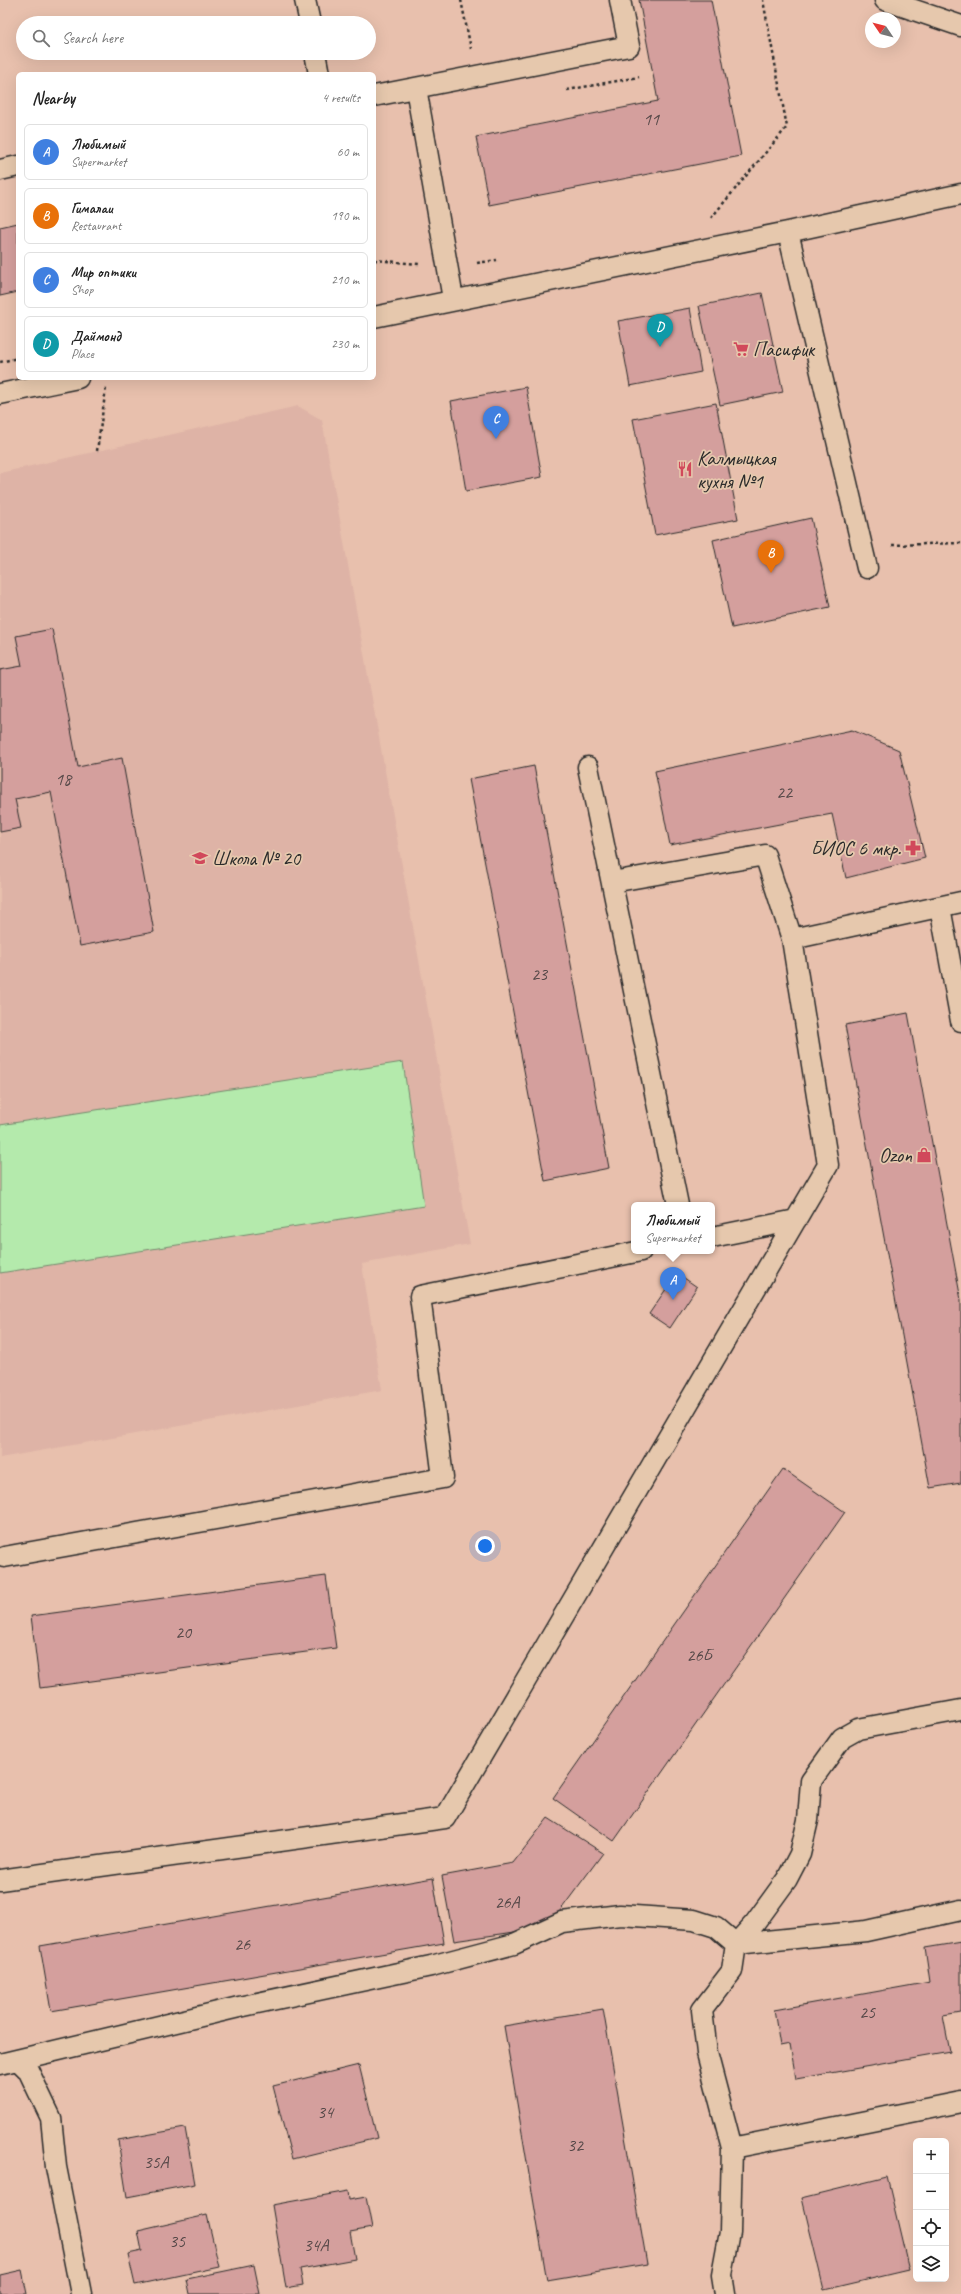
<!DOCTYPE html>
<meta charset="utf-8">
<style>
:root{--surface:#fff;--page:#f2f2f2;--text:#222;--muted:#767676;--line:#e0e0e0;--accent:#d1495b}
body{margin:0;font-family:Caveat,sans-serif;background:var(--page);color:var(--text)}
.controls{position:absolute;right:12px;bottom:12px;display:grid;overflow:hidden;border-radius:6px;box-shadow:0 4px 16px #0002}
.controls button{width:36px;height:36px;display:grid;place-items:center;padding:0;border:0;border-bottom:1px solid var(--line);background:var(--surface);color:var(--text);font:20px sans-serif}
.compass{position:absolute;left:865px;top:12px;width:36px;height:36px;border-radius:50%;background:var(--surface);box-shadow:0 4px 16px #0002;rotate:305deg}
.you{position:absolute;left:485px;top:1546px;width:14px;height:14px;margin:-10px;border:3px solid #fff;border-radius:50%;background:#1a73e8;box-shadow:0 0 0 6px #1a73e833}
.badge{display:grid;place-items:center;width:26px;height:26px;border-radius:50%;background:var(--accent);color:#fff;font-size:13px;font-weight:700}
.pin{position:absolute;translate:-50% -33px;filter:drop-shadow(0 1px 2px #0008)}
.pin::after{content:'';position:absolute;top:21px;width:14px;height:12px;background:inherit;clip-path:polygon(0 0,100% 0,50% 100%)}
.popup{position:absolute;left:631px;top:1202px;width:84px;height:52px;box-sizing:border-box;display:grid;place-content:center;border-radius:6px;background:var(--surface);filter:drop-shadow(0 1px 3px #0005);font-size:13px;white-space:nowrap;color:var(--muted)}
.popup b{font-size:15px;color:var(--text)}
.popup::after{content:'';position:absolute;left:50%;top:100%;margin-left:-8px;border:8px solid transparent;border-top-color:var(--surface)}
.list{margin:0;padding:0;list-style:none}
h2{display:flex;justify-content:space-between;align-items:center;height:52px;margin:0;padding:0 16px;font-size:17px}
h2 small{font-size:13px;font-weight:400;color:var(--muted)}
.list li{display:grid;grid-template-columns:26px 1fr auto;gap:12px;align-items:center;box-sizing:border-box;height:56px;margin:0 8px 8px;padding:0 8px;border:1px solid var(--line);border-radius:6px}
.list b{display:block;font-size:15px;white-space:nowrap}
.list p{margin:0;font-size:13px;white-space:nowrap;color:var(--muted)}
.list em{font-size:13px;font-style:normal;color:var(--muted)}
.icon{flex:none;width:22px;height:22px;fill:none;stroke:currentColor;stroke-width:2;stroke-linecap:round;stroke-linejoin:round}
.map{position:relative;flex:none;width:961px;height:2294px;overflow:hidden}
.search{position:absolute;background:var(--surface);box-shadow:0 4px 16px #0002;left:16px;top:16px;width:360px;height:44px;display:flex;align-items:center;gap:10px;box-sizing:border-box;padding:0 14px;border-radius:22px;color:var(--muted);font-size:15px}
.panel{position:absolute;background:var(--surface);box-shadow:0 4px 16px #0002;left:16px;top:72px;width:360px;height:308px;border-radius:6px}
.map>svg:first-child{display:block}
.built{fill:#deb3a6}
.green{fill:#b4eaac;stroke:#708a6c}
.building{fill:#d49f9d;stroke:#2b2b2b}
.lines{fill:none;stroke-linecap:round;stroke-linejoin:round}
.service-casing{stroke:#2b2b2b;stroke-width:23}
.path{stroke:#2b2b2b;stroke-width:2.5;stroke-dasharray:3 3;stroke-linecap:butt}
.service{stroke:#e6c8ad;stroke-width:20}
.labels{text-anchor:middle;stroke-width:3.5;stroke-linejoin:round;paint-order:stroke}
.number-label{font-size:18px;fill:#554848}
.poi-label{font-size:20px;fill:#2b2b2b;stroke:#e6c8ad;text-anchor:start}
</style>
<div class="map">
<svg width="961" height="2294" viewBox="0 0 961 2294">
<rect width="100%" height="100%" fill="#e8c0ad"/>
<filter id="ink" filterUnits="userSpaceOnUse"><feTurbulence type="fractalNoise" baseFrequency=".025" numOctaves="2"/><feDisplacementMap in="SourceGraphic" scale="8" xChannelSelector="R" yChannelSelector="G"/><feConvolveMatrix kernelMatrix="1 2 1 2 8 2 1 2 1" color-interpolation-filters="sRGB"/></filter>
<g filter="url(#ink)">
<!-- built -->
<path class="built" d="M298,406L322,420L470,1244L362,1264L382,1390L0,1458V473Z"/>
<!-- green -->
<path class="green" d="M403,1062L424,1206L0,1273V1125Z"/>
<!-- building -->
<path class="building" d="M639,0H711L741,156L489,205L476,137L658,101Z
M18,223V292L0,296V227Z
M762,293L783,392L720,405L699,306Z
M690,308L701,372L630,386L618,321Z
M526,387L542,477L466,491L451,401Z
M716,403L738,519L655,535L633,419Z
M811,518L830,607L732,628L713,540Z
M52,629L78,767L122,758L154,932L80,946L51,792L15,799L21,828L0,832V670L22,666L16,636Z
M852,730L899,750L925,858L846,878L832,814L670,845L655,771Z
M534,766L609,1168L545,1181L469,779Z
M908,1013L961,1300V1483L930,1488L845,1025Z
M677,1273L697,1287L670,1328L649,1314Z
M783,1469L845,1512L614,1841L553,1798Z
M326,1576L336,1648L40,1688L31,1616Z
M548,1818L603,1853L548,1927L454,1941L442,1876L513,1863Z
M433,1878L444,1943L51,2011L40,1946Z
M961,1942V2013L943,2016L950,2052L796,2079L790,2044L780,2046L774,2010L930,1982L925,1948Z
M603,2009L647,2264L547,2281L504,2026Z
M359,2065L377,2138L292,2159L273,2086Z
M185,2128L195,2184L127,2197L118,2140Z
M887,2177L909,2270L824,2290L802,2198Z
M348,2191L349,2200L366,2197L372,2228L350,2232L355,2259L300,2269L303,2285L286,2288L272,2205Z
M207,2215L219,2267L135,2285L128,2254L142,2251L138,2231Z
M254,2265L260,2294H190L187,2279Z
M22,2270L27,2294H0V2275Z"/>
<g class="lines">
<defs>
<path id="service" d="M305,0L310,23
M885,0L961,26
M315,53L319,74
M416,88L453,299
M374,96L629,46L620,0
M0,170L18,166
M788,232L867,568
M374,317L788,232L961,194
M0,394L78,378
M588,767L678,1205
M612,882L765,855L792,939
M940,907L961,1021
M712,1237L796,1220
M4,1557L443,1478L420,1296L641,1251
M0,1880L445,1818L828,1165L792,939L961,902
M736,1944L755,1923L787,1879L800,1854L808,1820L811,1781L842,1738L858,1729L961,1710
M736,1944L866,1931L961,1910
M18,2060L28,2070L51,2118L56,2167L81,2294
M0,2064L239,2007L431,1966L514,1944L562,1922L620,1915L694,1920L716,1927L736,1944L732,1971L702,2010L707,2053L732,2148L730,2232L722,2275L725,2294
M732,2148L961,2102"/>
</defs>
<!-- service casing -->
<use href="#service" class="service-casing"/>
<!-- path -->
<path class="path" d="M461,0L471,49
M567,90L639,77
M711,218L787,127L763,0
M374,260L419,264
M477,263L497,260
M0,362L18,358
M97,451L106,388
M892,545L961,543"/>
<!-- service -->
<use href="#service" class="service"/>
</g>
</g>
<!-- icons -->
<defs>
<symbol id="supermarket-bare" viewBox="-9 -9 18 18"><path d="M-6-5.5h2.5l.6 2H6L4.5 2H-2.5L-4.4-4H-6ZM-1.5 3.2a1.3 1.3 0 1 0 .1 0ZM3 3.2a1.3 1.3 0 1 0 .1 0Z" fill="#d1495b" stroke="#e6c8ad" stroke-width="2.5" paint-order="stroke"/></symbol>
<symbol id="restaurant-bare" viewBox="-9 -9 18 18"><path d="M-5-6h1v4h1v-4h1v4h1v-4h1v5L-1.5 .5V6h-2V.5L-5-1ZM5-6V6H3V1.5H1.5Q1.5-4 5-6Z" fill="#d1495b" stroke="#e6c8ad" stroke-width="2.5" paint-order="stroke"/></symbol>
<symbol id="pharmacy-bare" viewBox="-9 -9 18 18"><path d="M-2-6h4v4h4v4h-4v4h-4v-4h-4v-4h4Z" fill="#d1495b" stroke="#e6c8ad" stroke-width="2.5" paint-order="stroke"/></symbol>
<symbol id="school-bare" viewBox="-9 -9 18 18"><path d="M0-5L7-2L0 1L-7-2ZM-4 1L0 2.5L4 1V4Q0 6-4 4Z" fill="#d1495b" stroke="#e6c8ad" stroke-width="2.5" paint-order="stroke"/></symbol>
<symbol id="shop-bare" viewBox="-9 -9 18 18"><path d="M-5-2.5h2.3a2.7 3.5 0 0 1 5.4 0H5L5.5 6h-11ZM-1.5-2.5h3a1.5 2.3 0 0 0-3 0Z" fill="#d1495b" stroke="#e6c8ad" stroke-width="2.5" paint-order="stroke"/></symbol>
</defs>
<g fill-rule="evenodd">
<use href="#supermarket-bare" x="730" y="338" width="22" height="22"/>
<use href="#restaurant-bare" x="674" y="458" width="22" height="22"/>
<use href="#pharmacy-bare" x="902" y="837" width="22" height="22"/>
<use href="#school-bare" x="189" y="847" width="22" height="22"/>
<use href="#shop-bare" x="913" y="1144" width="22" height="22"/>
</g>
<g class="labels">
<!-- number labels -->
<g class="number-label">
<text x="651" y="125">11</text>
<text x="63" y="785">18</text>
<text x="784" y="798">22</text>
<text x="539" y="980">23</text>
<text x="183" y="1638">20</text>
<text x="699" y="1661">26Б</text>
<text x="507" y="1908">26А</text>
<text x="242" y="1950">26</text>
<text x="867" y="2018">25</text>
<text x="325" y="2118">34</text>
<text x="575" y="2151">32</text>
<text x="156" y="2168">35А</text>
<text x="177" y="2247">35</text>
<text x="316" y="2251">34А</text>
</g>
<!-- poi labels -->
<g class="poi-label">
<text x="753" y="356">Пасифик</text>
<text x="697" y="465">Калмыцкая<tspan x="697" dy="23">кухня №1</tspan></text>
<text x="901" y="855" text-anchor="end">БИОС 6 мкр.</text>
<text x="212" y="865">Школа № 20</text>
<text x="912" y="1162" text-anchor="end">Ozon</text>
</g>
</g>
</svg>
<div class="controls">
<button>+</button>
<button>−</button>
<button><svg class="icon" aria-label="locate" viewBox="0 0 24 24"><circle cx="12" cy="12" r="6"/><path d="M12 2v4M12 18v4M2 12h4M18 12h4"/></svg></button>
<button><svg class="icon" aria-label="layers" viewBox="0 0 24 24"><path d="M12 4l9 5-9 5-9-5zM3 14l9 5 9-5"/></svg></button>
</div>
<svg class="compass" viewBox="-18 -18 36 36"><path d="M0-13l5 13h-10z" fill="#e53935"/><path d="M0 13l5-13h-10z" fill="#767676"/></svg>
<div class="you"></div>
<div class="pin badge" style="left:673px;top:1300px;background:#3f7fe0">A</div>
<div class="popup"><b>Любимый</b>Supermarket</div>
<div class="pin badge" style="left:771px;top:573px;background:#e8710a">B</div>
<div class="pin badge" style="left:496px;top:439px;background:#3f7fe0">C</div>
<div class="pin badge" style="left:660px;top:347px;background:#0f9aa8">D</div>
<div class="search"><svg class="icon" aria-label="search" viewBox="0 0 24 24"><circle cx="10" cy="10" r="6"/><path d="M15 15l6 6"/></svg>Search here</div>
<section class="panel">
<h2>Nearby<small>4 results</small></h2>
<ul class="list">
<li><span class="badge" style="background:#3f7fe0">A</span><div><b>Любимый</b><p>Supermarket</p></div><em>60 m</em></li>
<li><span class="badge" style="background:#e8710a">B</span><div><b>Гималаи</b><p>Restaurant</p></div><em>190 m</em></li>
<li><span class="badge" style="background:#3f7fe0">C</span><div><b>Мир оптики</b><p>Shop</p></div><em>210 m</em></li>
<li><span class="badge" style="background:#0f9aa8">D</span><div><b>Даймонд</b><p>Place</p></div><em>230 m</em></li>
</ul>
</section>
</div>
